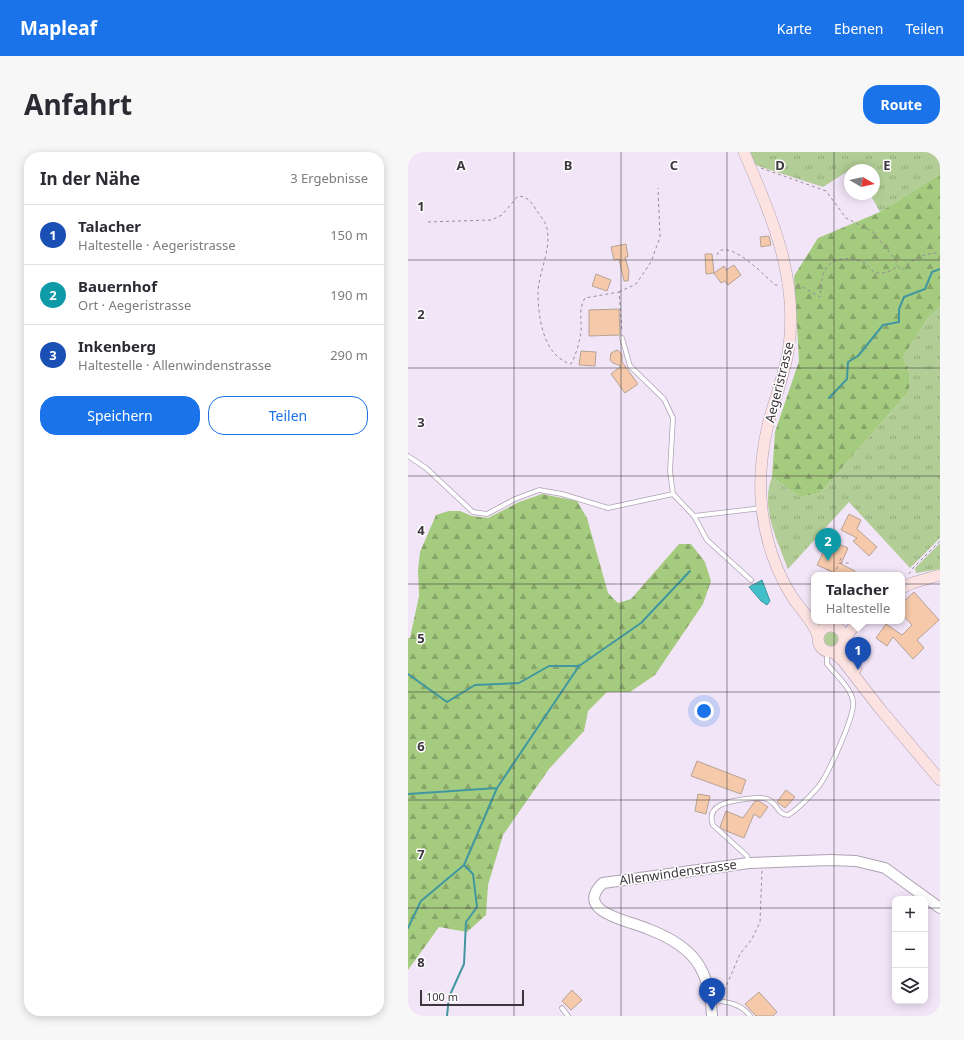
<!DOCTYPE html>
<html lang="de">
<meta charset="utf-8">
<style>
:root{--surface:#fff;--page:#f7f7f7;--text:#2b2b33;--muted:#7c7c81;--line:#e1e1e2;--accent:#1a73e8}
body{margin:0;font-family:"Noto Sans",sans-serif;background:var(--page);color:var(--text)}
.controls{position:absolute;right:12px;bottom:12px;display:grid;overflow:hidden;border-radius:8px;box-shadow:0 2px 10px #0003}
.controls button{width:36px;height:36px;display:grid;place-items:center;padding:0;border:0;border-bottom:1px solid var(--line);background:var(--surface);color:var(--text);font:20px sans-serif}
.compass{position:absolute;left:436px;top:12px;width:36px;height:36px;border-radius:50%;background:var(--surface);box-shadow:0 2px 10px #0003;rotate:99deg}
.scale{position:absolute;left:12px;bottom:10px;width:104px;box-sizing:border-box;padding-left:4px;border:2px solid #3c363d;border-top:0;font-size:11px;line-height:14px;white-space:nowrap;color:#3c363d;-webkit-text-stroke:3px #fff;paint-order:stroke}
.you{position:absolute;left:296px;top:559px;width:14px;height:14px;margin:-10px;border:3px solid #fff;border-radius:50%;background:#1a73e8;box-shadow:0 0 0 6px #1a73e833}
.badge{display:grid;place-items:center;width:26px;height:26px;border-radius:50%;background:var(--accent);color:#fff;font-size:13px;font-weight:700}
.pin{position:absolute;translate:-50% -33px;filter:drop-shadow(0 1px 2px #0008)}
.pin::after{content:'';position:absolute;top:21px;width:14px;height:12px;background:inherit;clip-path:polygon(0 0,100% 0,50% 100%)}
.popup{position:absolute;left:403px;top:420px;width:94px;height:52px;box-sizing:border-box;display:grid;place-content:center;border-radius:8px;background:var(--surface);filter:drop-shadow(0 1px 3px #0005);font-size:13px;white-space:nowrap;color:var(--muted)}
.popup b{font-size:15px;color:var(--text)}
.popup::after{content:'';position:absolute;left:50%;top:100%;margin-left:-8px;border:8px solid transparent;border-top-color:var(--surface)}
.list{margin:0;padding:0;list-style:none}
h2{display:flex;justify-content:space-between;align-items:center;height:52px;margin:0;padding:0 16px;font-size:17px}
h2 small{font-size:13px;font-weight:400;color:var(--muted)}
.list li{display:grid;grid-template-columns:26px 1fr auto;gap:12px;align-items:center;box-sizing:border-box;height:60px;padding:0 16px;border-top:1px solid var(--line)}
.list b{display:block;font-size:15px;white-space:nowrap}
.list p{margin:0;font-size:13px;white-space:nowrap;color:var(--muted)}
.list em{font-size:13px;font-style:normal;color:var(--muted)}
.actions{display:flex;gap:8px;padding:12px 16px}
.actions a{flex:1;padding:9px 0;border:1px solid var(--accent);border-radius:16px;text-align:center;font-size:14px;color:var(--accent)}
.actions .main{background:var(--accent);color:#fff}
.icon{flex:none;width:22px;height:22px;fill:none;stroke:currentColor;stroke-width:2;stroke-linecap:round;stroke-linejoin:round}
.map{position:relative;flex:none;width:532px;height:864px;overflow:hidden;border-radius:16px}
header{display:flex;align-items:center;gap:24px;box-sizing:border-box;height:56px;padding:0 20px;background:var(--accent);color:#fff}
header strong{font-size:19px}
nav{display:flex;gap:22px;margin-inline-start:auto;font-size:14px}
.intro{display:flex;align-items:center;justify-content:space-between;box-sizing:border-box;height:96px;padding:0 24px}
h1{margin:0;font-size:28px}
.button{padding:10px 18px;border-radius:16px;background:var(--accent);color:#fff;font-size:14px;font-weight:700}
main{display:flex;gap:24px;padding:0 24px}
aside{flex:1;background:var(--surface);border-radius:16px;box-shadow:0 2px 10px #0003}
.map>svg:first-child{display:block}
.grass{fill:url(#grass-tufts)}
.forest{fill:url(#forest-firs)}
.water{fill:#41c0ca;stroke:#4097a0}
.lines{fill:none;stroke-linecap:round;stroke-linejoin:round}
.stream{stroke:#4097a0;stroke-width:2}
.building{fill:#f5c9aa;stroke:#b5a294}
.service-casing{stroke:#afa2b3;stroke-width:5.5}
.tertiary-casing{stroke:#afa2b3;stroke-width:12}
.secondary-casing{stroke:#afa2b3;stroke-width:12}
.path{stroke:#968c99;stroke-width:1;stroke-dasharray:3 3;stroke-linecap:butt}
.service{stroke:#fff;stroke-width:4}
.tertiary{stroke:#fff;stroke-width:10}
.secondary{stroke:#fce3e2;stroke-width:11}
.grid{fill:none;stroke:#3c363d;stroke-width:1;stroke-opacity:0.55}
.labels{text-anchor:middle;stroke-width:3;stroke-linejoin:round;paint-order:stroke}
.street-label{font-size:13px;fill:#3c363d;stroke:#fff}
.grid-label{font-size:13px;text-anchor:middle;font-weight:bold;fill:#3c363d;stroke:#fff;stroke-width:3;stroke-linejoin:round;paint-order:stroke}
</style>
<header>
<strong>Mapleaf</strong>
<nav><a>Karte</a><a>Ebenen</a><a>Teilen</a></nav>
</header>
<div class="intro"><h1>Anfahrt</h1><a class="button">Route</a></div>
<main>
<aside>
<h2>In der Nähe<small>3 Ergebnisse</small></h2>
<ul class="list">
<li><span class="badge" style="background:#1a4fb4">1</span><div><b>Talacher</b><p>Haltestelle · Aegeristrasse</p></div><em>150 m</em></li>
<li><span class="badge" style="background:#0f9aa8">2</span><div><b>Bauernhof</b><p>Ort · Aegeristrasse</p></div><em>190 m</em></li>
<li><span class="badge" style="background:#1a4fb4">3</span><div><b>Inkenberg</b><p>Haltestelle · Allenwindenstrasse</p></div><em>290 m</em></li>
</ul>
<div class="actions"><a class="main">Speichern</a><a>Teilen</a></div>
</aside>
<div class="map">
<svg width="532" height="864" viewBox="0 0 532 864">
<defs>
<pattern id="grass-tufts" width="24" height="20" patternUnits="userSpaceOnUse"><rect width="24" height="20" fill="#b2ce96"/><path d="M3 7l-1-3M5 7V3M7 7l1-3M15 17l-1-3M17 17v-4M19 17l1-3" fill="none" stroke="#92a87c"/></pattern>
<pattern id="forest-firs" width="22" height="20" patternUnits="userSpaceOnUse"><rect width="22" height="20" fill="#a5cb7f"/><path d="M5 1l3.5 6h-7zM16 11l3.5 6h-7z" fill="#88a669"/></pattern>
</defs>
<rect width="100%" height="100%" fill="#f3e5f8"/>
<!-- grass -->
<path class="grass" d="M336,0H532V22L472,60L462,42H466V18H448L446,15L415,35L341,11Z
M532,155V386L502,416L441,350L380,417C369,388 352,355 364,325L392,345L412,341L501,239L502,223L495,205L520,166Z
M532,391V417L508,421L507,416Z
M416 487a7 7 0 1 1 14 0a7 7 0 1 1-14 0Z"/>
<!-- forest -->
<path class="forest" d="M532,22V155L520,166L495,205L502,223L501,239L412,341L392,345L364,325L367,280L391,209L386,124L410,86L472,60Z
M134,342L169,349L179,366L200,441L210,451L223,447L271,392H283L297,410L303,429L295,452L247,523L222,540H199L180,559L176,579L141,617L95,683L80,733L78,763L59,780L31,775L0,818V486H2L11,444L10,418L12,400L28,363L41,359H52L64,364L80,366L111,350Z"/>
<!-- water -->
<path class="water" d="M354,428L362,449L359,453L353,449L341,435Z"/>
<g class="lines">
<!-- stream -->
<path class="stream" d="M421,246L439,227L440,210L450,204L475,173L491,170V157L496,145L517,137L524,120L532,117
M0,522L39,550L67,533L111,531L141,514H170
M0,642L89,636L171,514L233,471L282,419
M0,776L13,749L56,713L89,636
M39,864L41,845L56,812L58,770L69,755L65,722L56,713"/>
</g>
<!-- building -->
<path class="building" d="M361,84L363,93L353,95L352,85Z
M218,92L220,105H217L221,119L220,129H216L211,107L206,108L203,95Z
M297,102H304L306,121L298,122Z
M326,113L333,123L320,133L317,129L313,131L306,121L316,114L318,118Z
M188,122L203,128L199,139L184,134Z
M211,157L212,183L181,184V158Z
M209,198L214,202V210L230,232L217,241L203,222L213,214L205,211L202,208L203,201Z
M173,199L188,200L187,214L171,213Z
M441,362L453,368L449,377L469,395L461,404L445,389L449,386L433,378Z
M421,388L440,396L433,412L447,419L445,423H429V422L409,413Z
M506,440L531,468L509,488L516,496L505,507L485,485L479,494L468,486L478,472L494,483L504,473L494,462V451Z
M289,609L338,628L333,642L283,624Z
M378,638L387,645L377,656L369,650Z
M290,642L302,644L298,662L287,659Z
M347,649H351L360,655L352,666L346,662L336,686L316,678L312,675L318,659L335,666Z
M164,838L174,848L163,858L154,849Z
M351,840L369,860L365,864H348L337,852Z"/>
<g class="lines">
<defs>
<path id="service" d="M214,186L222,214L256,247L265,266L262,319L265,342
M0,304L18,316L65,360L79,362L107,347L131,338L154,342L200,356L265,342L286,364L354,356
M286,364L299,388L343,428
M341,711L339,704L305,673C297,652 323,649 337,647C344,647 352,644 359,647C369,650 369,663 380,663C391,657 403,643 411,634C420,622 448,562 445,549C443,536 428,523 419,512V500
M304,848C319,850 333,851 342,864
M154,856L160,864"/>
<path id="tertiary" d="M304,864C303,843 299,820 284,804C272,791 256,783 240,777C223,769 164,760 195,731L341,711L422,708L448,709L477,716L532,756"/>
<path id="secondary" d="M336,0C364,66 392,128 380,201C375,227 365,251 359,277C353,304 351,331 354,358C358,389 368,420 385,446C394,459 405,469 410,484
M494,436L504,431L532,423
M410 487a13 13 0 1 1 26 0a13 13 0 1 1-26 0Z
M437,486L450,469
M436,491L441,504L448,516
M425,500L435,509L473,558L532,628"/>
</defs>
<!-- service casing -->
<use href="#service" class="service-casing"/>
<!-- tertiary casing -->
<use href="#tertiary" class="tertiary-casing"/>
<!-- secondary casing -->
<use href="#secondary" class="secondary-casing"/>
<!-- path -->
<path class="path" d="M353,16L418,39L438,66L465,80L488,108L489,114
M20,70L83,68L94,63L110,44C120,45 124,50 128,58C131,62 136,68 138,73C145,95 131,118 130,140C130,165 135,204 163,212C168,203 171,191 173,181C174,168 170,157 177,146L211,140L214,180
M309,103L311,99C326,91 356,123 367,133H371
M389,133H391L412,145C413,137 413,127 416,120C422,105 442,104 455,110C459,112 463,117 466,121C475,121 483,121 489,114L494,118C503,108 518,100 532,101
M211,140L228,132L243,110L252,85L250,36
M433,406L431,411H441
M419,417L425,423
M501,422L505,416L532,389
M426,423L431,411
M407,493L414,501
M314,844L332,802L344,787L352,770L354,719"/>
<!-- service -->
<use href="#service" class="service"/>
<!-- tertiary -->
<use href="#tertiary" class="tertiary"/>
<!-- secondary -->
<use href="#secondary" class="secondary"/>
</g>
<!-- grid -->
<path class="grid" d="M106,0V864M213,0V864M319,0V864M426,0V864M0,108H532M0,216H532M0,324H532M0,432H532M0,540H532M0,648H532M0,756H487M517,756H532"/>
<g class="labels">
<!-- street labels -->
<g class="street-label">
<text transform="translate(371 230) rotate(-76)" y="5">Aegeristrasse</text>
<text transform="translate(270 720) rotate(-8)" y="5">Allenwindenstrasse</text>
</g>
</g>
<g class="grid-label">
<text x="53" y="18">A</text>
<text x="160" y="18">B</text>
<text x="266" y="18">C</text>
<text x="372" y="18">D</text>
<text x="479" y="18">E</text>
<text x="13" y="59">1</text>
<text x="13" y="167">2</text>
<text x="13" y="275">3</text>
<text x="13" y="383">4</text>
<text x="13" y="491">5</text>
<text x="13" y="599">6</text>
<text x="13" y="707">7</text>
<text x="13" y="815">8</text>
</g>
</svg>
<div class="controls">
<button>+</button>
<button>−</button>
<button><svg class="icon" aria-label="layers" viewBox="0 0 24 24"><path d="M12 4l9 5-9 5-9-5zM3 14l9 5 9-5"/></svg></button>
</div>
<svg class="compass" viewBox="-18 -18 36 36"><path d="M0-13l5 13h-10z" fill="#e53935"/><path d="M0 13l5-13h-10z" fill="#7c7c81"/></svg>
<div class="scale">100 m</div>
<div class="you"></div>
<div class="pin badge" style="left:450px;top:518px;background:#1a4fb4">1</div>
<div class="popup"><b>Talacher</b>Haltestelle</div>
<div class="pin badge" style="left:420px;top:409px;background:#0f9aa8">2</div>
<div class="pin badge" style="left:304px;top:859px;background:#1a4fb4">3</div>
</div>
</main>
